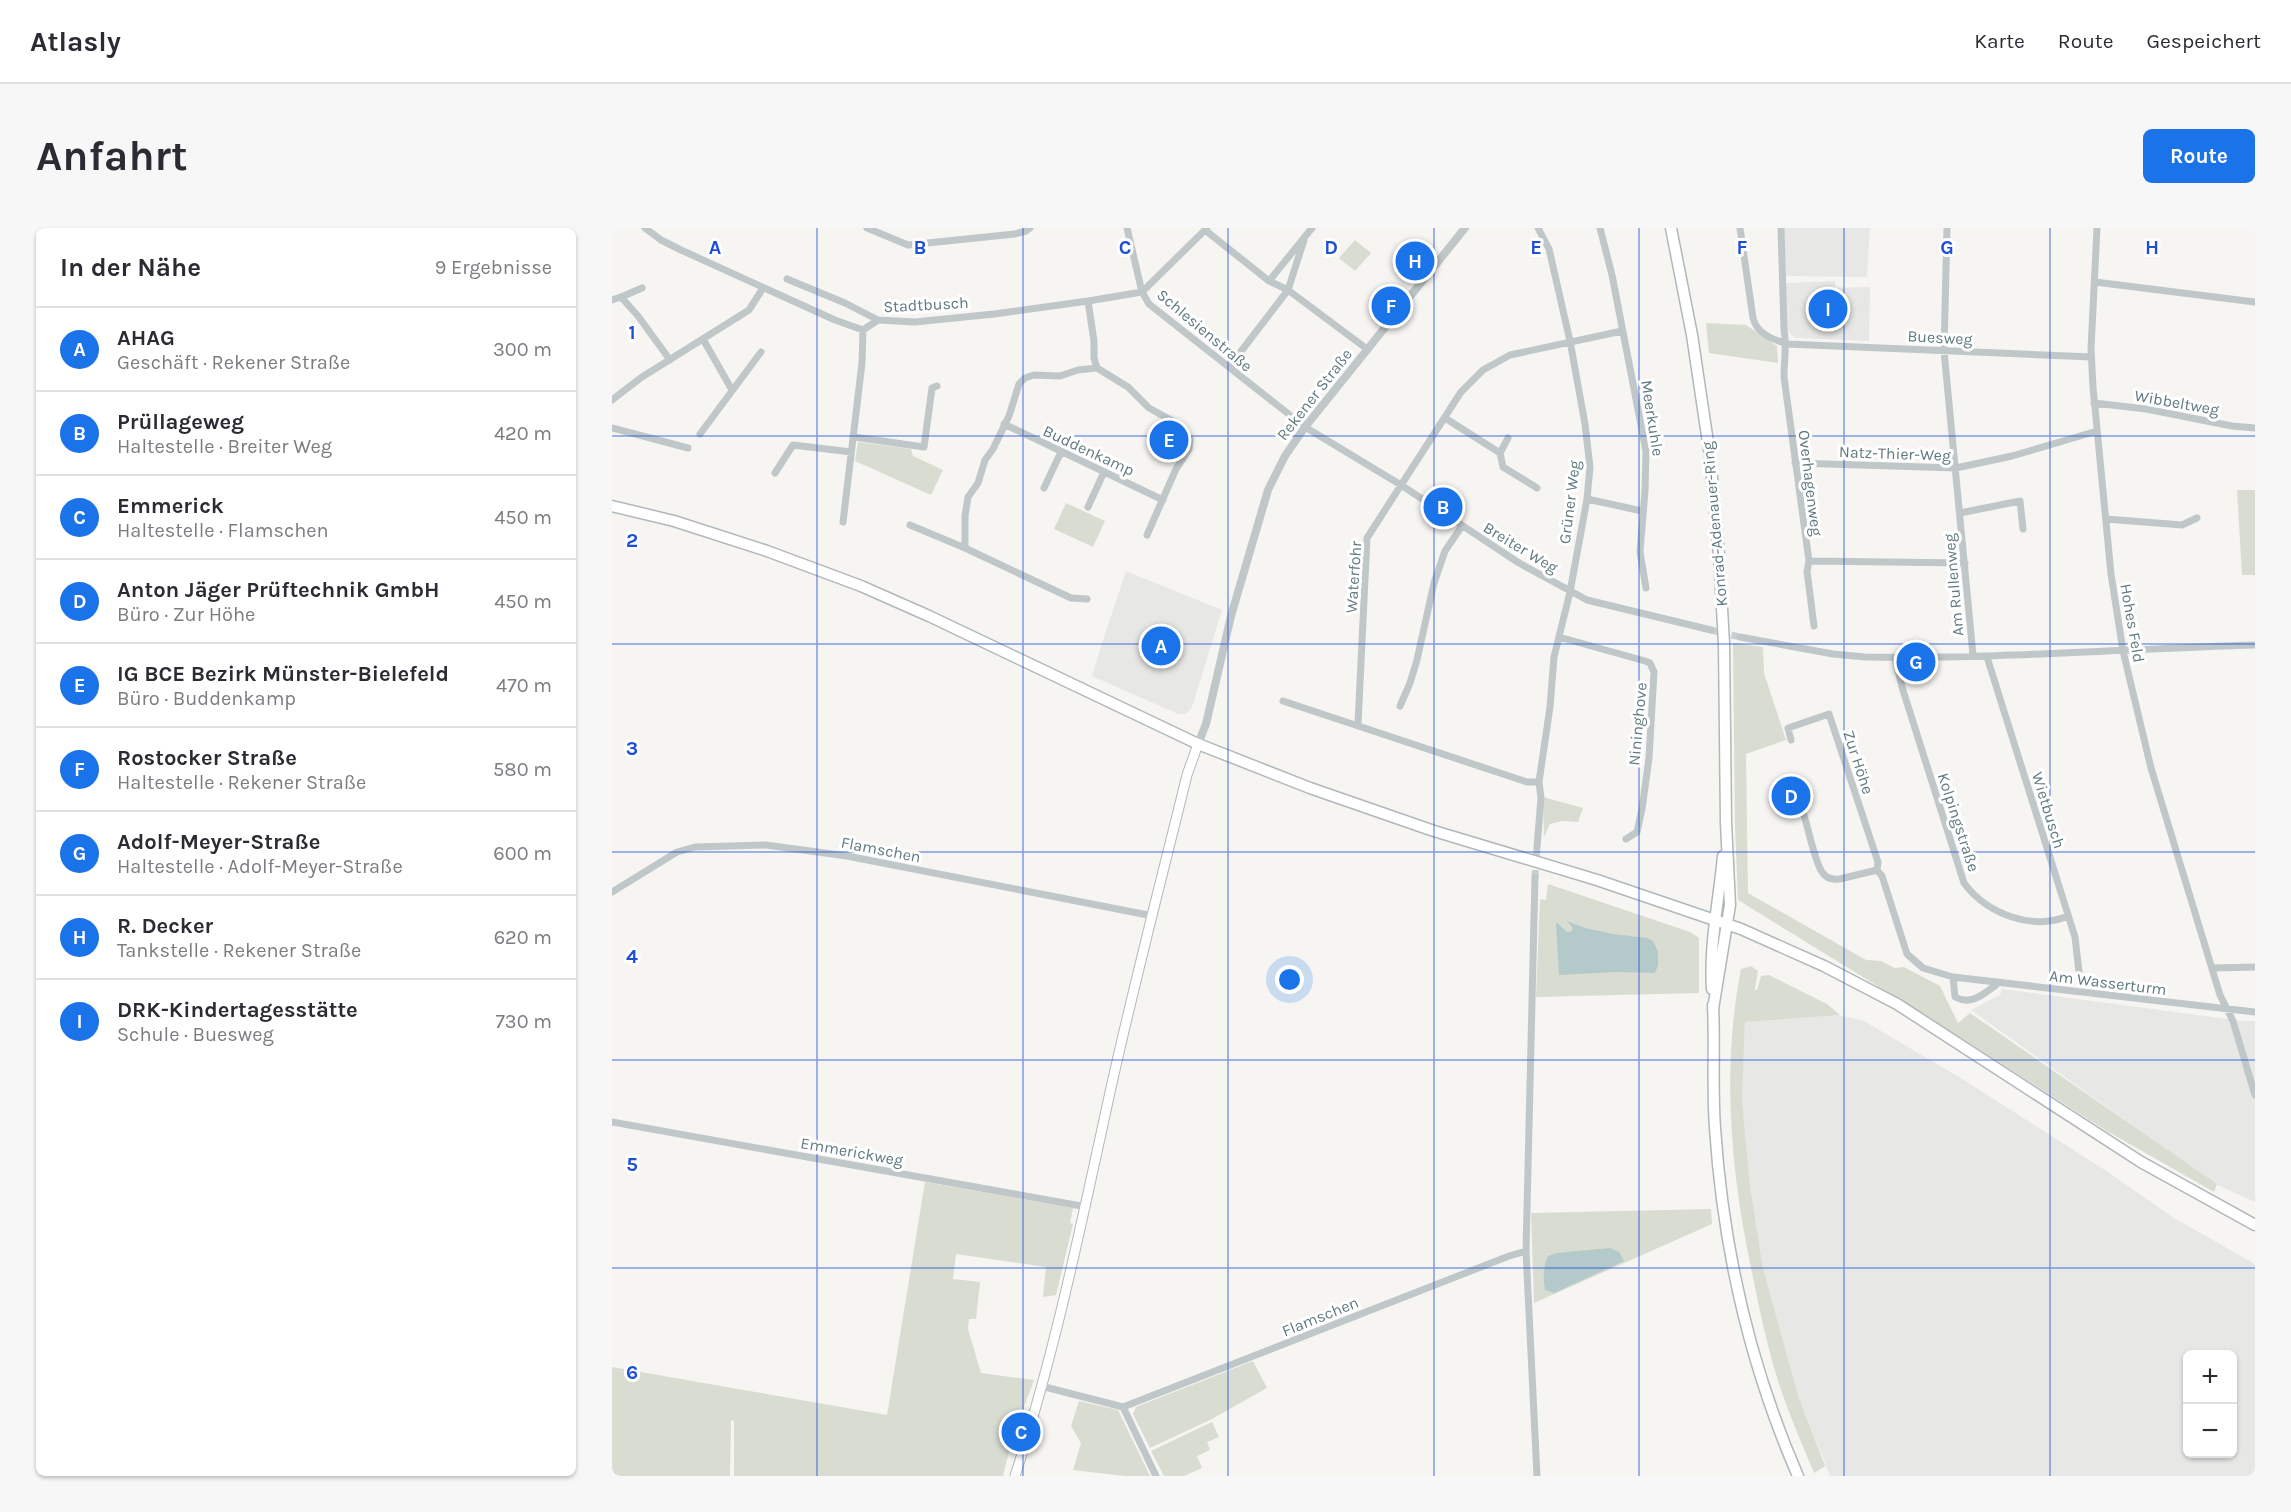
<!DOCTYPE html>
<html lang="de">
<meta charset="utf-8">
<style>
:root{--surface:#fff;--page:#f7f7f7;--text:#2b2b33;--muted:#7c7c81;--line:#e1e1e2;--accent:#1a73e8}
body{margin:0;font-family:Karla,sans-serif;background:var(--page);color:var(--text)}
.controls{position:absolute;right:18px;bottom:18px;display:grid;overflow:hidden;border-radius:9px;box-shadow:0 2px 4px #0004}
.controls button{width:54px;height:54px;display:grid;place-items:center;padding:0;border:0;border-bottom:2px solid var(--line);background:var(--surface);color:var(--text);font:30px sans-serif}
.you{position:absolute;left:678px;top:752px;width:21px;height:21px;margin:-15px;border:4px solid #fff;border-radius:50%;background:#1a73e8;box-shadow:0 0 0 9px #1a73e833}
.badge{display:grid;place-items:center;width:39px;height:39px;border-radius:50%;background:var(--accent);color:#fff;font-size:20px;font-weight:700}
.pin{position:absolute;translate:-50% -50%;border:3px solid #fff;box-shadow:0 2px 6px #0006}
.list{margin:0;padding:0;list-style:none}
h2{display:flex;justify-content:space-between;align-items:center;height:78px;margin:0;padding:0 24px;font-size:26px}
h2 small{font-size:20px;font-weight:400;color:var(--muted)}
.list li{display:grid;grid-template-columns:39px 1fr auto;gap:18px;align-items:center;box-sizing:border-box;height:84px;padding:0 24px;border-top:2px solid var(--line)}
.list b{display:block;font-size:22px;white-space:nowrap}
.list p{margin:0;font-size:20px;white-space:nowrap;color:var(--muted)}
.list em{font-size:20px;font-style:normal;color:var(--muted)}
.map{position:relative;flex:none;width:1643px;height:1248px;overflow:hidden;border-radius:9px}
header{display:flex;align-items:center;gap:36px;box-sizing:border-box;height:84px;padding:0 30px;background:var(--surface);border-bottom:2px solid var(--line)}
header strong{font-size:28px}
nav{display:flex;gap:33px;margin-inline-start:auto;font-size:21px}
.intro{display:flex;align-items:center;justify-content:space-between;box-sizing:border-box;height:144px;padding:0 36px}
h1{margin:0;font-size:42px}
.button{padding:15px 27px;border-radius:9px;background:var(--accent);color:#fff;font-size:21px;font-weight:700}
main{display:flex;gap:36px;padding:0 36px}
aside{flex:1;background:var(--surface);border-radius:9px;box-shadow:0 2px 4px #0004}
.map>svg:first-child{display:block}
.built{fill:#e7e7e6;fill-rule:evenodd}
.green{fill:#d8dcd1}
.water{fill:#b4c9c9}
.lines{fill:none;stroke-linecap:round;stroke-linejoin:round}
.minor-tunnel{stroke:#c9d0d0;stroke-width:7;stroke-dasharray:7 3.5;stroke-linecap:butt}
.secondary-casing{stroke:#b0babc;stroke-width:11}
.primary-casing{stroke:#afb8ba;stroke-width:13}
.minor{stroke:#c0c7c9;stroke-width:7}
.tertiary{stroke:#c0c7c9;stroke-width:8}
.secondary{stroke:#fff;stroke-width:9}
.primary{stroke:#fff;stroke-width:10}
.grid{fill:none;stroke:#1d4ed8;stroke-width:1.5;stroke-opacity:0.55}
.labels{text-anchor:middle;stroke-width:6;stroke-linejoin:round;paint-order:stroke}
.street-label{font-size:16px;fill:#5f7a80;stroke:#fff}
.grid-label{font-size:20px;text-anchor:middle;font-weight:bold;fill:#1d4ed8;stroke:#fff;stroke-width:6;stroke-linejoin:round;paint-order:stroke}
</style>
<header>
<strong>Atlasly</strong>
<nav><a>Karte</a><a>Route</a><a>Gespeichert</a></nav>
</header>
<div class="intro"><h1>Anfahrt</h1><a class="button">Route</a></div>
<main>
<aside>
<h2>In der Nähe<small>9 Ergebnisse</small></h2>
<ul class="list">
<li><span class="badge">A</span><div><b>AHAG</b><p>Geschäft · Rekener Straße</p></div><em>300 m</em></li>
<li><span class="badge">B</span><div><b>Prüllageweg</b><p>Haltestelle · Breiter Weg</p></div><em>420 m</em></li>
<li><span class="badge">C</span><div><b>Emmerick</b><p>Haltestelle · Flamschen</p></div><em>450 m</em></li>
<li><span class="badge">D</span><div><b>Anton Jäger Prüftechnik GmbH</b><p>Büro · Zur Höhe</p></div><em>450 m</em></li>
<li><span class="badge">E</span><div><b>IG BCE Bezirk Münster-Bielefeld</b><p>Büro · Buddenkamp</p></div><em>470 m</em></li>
<li><span class="badge">F</span><div><b>Rostocker Straße</b><p>Haltestelle · Rekener Straße</p></div><em>580 m</em></li>
<li><span class="badge">G</span><div><b>Adolf-Meyer-Straße</b><p>Haltestelle · Adolf-Meyer-Straße</p></div><em>600 m</em></li>
<li><span class="badge">H</span><div><b>R. Decker</b><p>Tankstelle · Rekener Straße</p></div><em>620 m</em></li>
<li><span class="badge">I</span><div><b>DRK-Kindertagesstätte</b><p>Schule · Buesweg</p></div><em>730 m</em></li>
</ul>
</aside>
<div class="map">
<svg width="1643" height="1248" viewBox="0 0 1643 1248">
<rect width="100%" height="100%" fill="#f6f5f2"/>
<!-- built -->
<path class="built" d="M1170,0H1258L1255,49L1171,48Z
M1223,53V60L1258,59L1257,113L1183,110L1175,102L1173,55Z
M514,343L610,382L580,479L574,486H566L480,448L491,412Z
M1390,761L1631,793H1643V974L1601,955L1359,782L1388,767Z
M1227,787L1252,793L1347,849L1496,944L1562,990L1643,1036V1248H1218L1186,1167L1151,1040L1138,958L1130,871L1133,794ZM1576,1126H1620V1226H1576Z"/>
<!-- green -->
<path class="green" d="M743,12L759,25L743,43L727,30Z
M1094,95L1134,97L1165,118L1166,135L1097,125Z
M246,214L299,221L301,228L331,242L319,267L243,233Z
M1625,262H1643V347H1630Z
M454,275L493,293L481,319L442,301Z
M1121,415L1151,419L1152,445L1174,512L1134,526L1136,665L1254,732L1269,733L1283,740L1292,739L1328,758L1346,795L1358,785L1605,956L1602,964L1493,902L1340,804L1126,672L1123,598Z
M931,569L971,580L966,594L950,593L938,596L932,609Z
M936,656L1078,704L1087,710V765L924,769L928,671L934,672Z
M1139,738L1146,743L1143,762H1145L1149,748L1157,747L1215,776L1228,787L1133,794L1130,871L1138,958L1151,1040L1186,1167L1213,1238L1202,1245C1190,1216 1177,1186 1167,1156C1156,1121 1148,1085 1141,1049C1119,948 1109,844 1129,741Z
M313,954L461,980L458,995L461,996L444,1067L431,1069L434,1039L344,1026L341,1051L368,1054L364,1091H357L356,1101L369,1145L422,1152L401,1208L391,1248H122V1193L119,1192L118,1248H0V1139L275,1187Z
M1099,981L1100,996L922,1075L919,985Z
M641,1133L655,1160L598,1192L538,1220L521,1186L524,1179Z
M467,1173L506,1182L538,1248H513L461,1242L469,1215L459,1198Z
M600,1194L607,1209L595,1214L598,1222L585,1228L590,1240L572,1248H552L539,1223Z"/>
<!-- water -->
<path class="water" d="M955,693L973,700L1001,706L1035,710L1041,713L1046,724V737L1043,745L1003,744L947,747L944,694L955,704H959L961,700Z
M998,1020L1007,1024L1012,1033L942,1065L933,1062C931,1050 931,1039 936,1028L945,1025Z"/>
<g class="lines">
<!-- minor-tunnel -->
<path class="minor-tunnel" d="M1099,402L1128,409
M923,649L925,619"/>
<defs>
<path id="secondary" d="M403,1248C442,1127 468,1002 495,878C519,767 548,657 575,547L586,516"/>
<path id="primary" d="M1059,0L1080,107L1098,228L1107,327L1112,416L1114,595L1118,677L1101,781
M0,278L62,293L155,323L249,358L317,388L586,516L698,560L822,603L985,652L1129,701L1212,738L1285,776L1529,934L1643,997
M1100,761C1097,716 1107,673 1111,628
M1101,777C1103,817 1100,859 1103,900C1111,1019 1138,1138 1186,1248"/>
</defs>
<!-- secondary casing -->
<use href="#secondary" class="secondary-casing"/>
<!-- primary casing -->
<use href="#primary" class="primary-casing"/>
<!-- minor -->
<path class="minor" d="M33,0L49,12L69,22L223,92L251,102
M255,0L296,17L403,6L414,3L418,0
M515,0L530,64L537,76L693,199L789,257L907,335L975,372L1099,402
M988,0L1000,47L1034,223L1033,263L1028,324L1034,360
M1128,0L1141,90C1145,106 1160,111 1175,116L1479,129
M1169,0L1172,102C1175,118 1172,133 1172,149L1197,333L1195,343L1202,398
M1335,0L1332,123L1361,427
M1485,0L1479,121L1481,159L1499,346L1511,423L1539,540L1608,767L1621,793L1643,867
M593,2L657,53L676,62L755,121
M175,51L233,75L266,92
M657,53L700,0
M1483,54L1643,74
M9,69L30,60
M0,72L9,69L26,88L58,132
M251,102L266,92L303,94L382,86L476,73L530,64L595,0
M91,111L120,162
M617,139L676,62L692,12
M485,140L516,159L537,180L568,197L578,211L577,221L564,241L535,307
M0,172L30,149L137,82L151,60
M1482,175L1534,181L1620,198L1643,200
M833,190L888,225L891,239L925,260
M392,196L551,272
M0,200L76,220
M88,206L149,124
M242,209L312,219L320,160L325,158
M888,225L896,210
M1183,235L1344,240L1400,228L1485,203
M163,245L181,217L239,224
M432,260L449,224
M975,271L1030,283
M476,279L492,244
M1348,285L1408,273L1411,301
M1494,291L1570,297L1585,290
M231,294L250,135L251,102
M298,297L353,320
M1197,333L1353,335
M475,371L459,370L353,320V288L356,269L366,255L373,232L381,221L397,188L407,156L413,150L422,147L448,148L466,142L485,140L482,130V113L476,73
M947,409L1033,433L1038,435L1042,444L1037,530L1030,581L1025,604L1014,611
M1128,409L1221,426L1253,429C1383,431 1513,421 1643,417
M1375,429L1463,709L1467,744
M1283,430L1290,459L1352,655C1375,686 1420,703 1456,688
M671,473L915,554H927
M788,478L798,455L805,432L822,355L833,323L850,298
M746,496L755,310L849,164L871,142L898,127L1010,103
M1179,512L1176,500L1217,486L1266,634L1265,642L1270,648L1295,726L1311,740L1341,749L1643,784
M1192,587C1196,600 1203,634 1210,644C1214,650 1221,652 1228,651L1265,642
M925,619L929,570L927,554L938,479L942,429L958,364L975,271L978,239L973,196L958,113L937,21L926,0
M0,664L65,624L83,619L154,617L235,628L541,688
M1600,740L1643,739
M1341,749L1343,769C1360,778 1371,766 1384,757L1385,754
M0,894L475,979
M914,1023L923,649
M429,1158L511,1179L544,1248
M511,1179L897,1028L914,1023L925,1248"/>
<!-- tertiary -->
<path class="tertiary" d="M586,516L594,496L619,388L656,262L673,228L693,199L853,0"/>
<!-- secondary -->
<use href="#secondary" class="secondary"/>
<!-- primary -->
<use href="#primary" class="primary"/>
</g>
<!-- grid -->
<path class="grid" d="M205,0V1248M411,0V1248M616,0V1248M822,0V1248M1027,0V1248M1232,0V1248M1438,0V1248M0,208H1643M0,416H1643M0,624H1643M0,832H1643M0,1040H1643"/>
<g class="labels">
<!-- street labels -->
<g class="street-label">
<text transform="translate(314 76) rotate(-3)" y="6">Stadtbusch</text>
<text transform="translate(593 102) rotate(40)" y="6">Schlesienstraße</text>
<text transform="translate(1328 109) rotate(3)" y="6">Buesweg</text>
<text transform="translate(702 166) rotate(-52)" y="6">Rekener Straße</text>
<text transform="translate(1565 174) rotate(10)" y="6">Wibbeltweg</text>
<text transform="translate(1041 190) rotate(81)" y="6">Meerkuhle</text>
<text transform="translate(477 222) rotate(25)" y="6">Buddenkamp</text>
<text transform="translate(1283 225) rotate(2)" y="6">Natz-Thier-Weg</text>
<text transform="translate(1199 255) rotate(83)" y="6">Overhagenweg</text>
<text transform="translate(957 274) rotate(-83)" y="6">Grüner Weg</text>
<text transform="translate(1102 296) rotate(-95)" y="6">Konrad-Adenauer-Ring</text>
<text transform="translate(909 319) rotate(31)" y="6">Breiter Weg</text>
<text transform="translate(741 349) rotate(-86)" y="6">Waterfohr</text>
<text transform="translate(1341 357) rotate(-95)" y="6">Am Rullenweg</text>
<text transform="translate(1521 395) rotate(80)" y="6">Hohes Feld</text>
<text transform="translate(1025 496) rotate(-85)" y="6">Nininghove</text>
<text transform="translate(1247 534) rotate(72)" y="6">Zur Höhe</text>
<text transform="translate(1437 582) rotate(73)" y="6">Wietbusch</text>
<text transform="translate(1347 594) rotate(72)" y="6">Kolpingstraße</text>
<text transform="translate(269 621) rotate(11)" y="6">Flamschen</text>
<text transform="translate(1496 754) rotate(7)" y="6">Am Wasserturm</text>
<text transform="translate(240 923) rotate(10)" y="6">Emmerickweg</text>
<text transform="translate(708 1088) rotate(-22)" y="6">Flamschen</text>
</g>
</g>
<g class="grid-label">
<text x="103" y="26">A</text>
<text x="308" y="26">B</text>
<text x="513" y="26">C</text>
<text x="719" y="26">D</text>
<text x="924" y="26">E</text>
<text x="1130" y="26">F</text>
<text x="1335" y="26">G</text>
<text x="1540" y="26">H</text>
<text x="20" y="111">1</text>
<text x="20" y="319">2</text>
<text x="20" y="527">3</text>
<text x="20" y="735">4</text>
<text x="20" y="943">5</text>
<text x="20" y="1151">6</text>
</g>
</svg>
<div class="controls">
<button>+</button>
<button>−</button>
</div>
<div class="you"></div>
<div class="pin badge" style="left:549px;top:418px">A</div>
<div class="pin badge" style="left:831px;top:279px">B</div>
<div class="pin badge" style="left:409px;top:1204px">C</div>
<div class="pin badge" style="left:1179px;top:568px">D</div>
<div class="pin badge" style="left:557px;top:212px">E</div>
<div class="pin badge" style="left:779px;top:78px">F</div>
<div class="pin badge" style="left:1304px;top:434px">G</div>
<div class="pin badge" style="left:803px;top:33px">H</div>
<div class="pin badge" style="left:1216px;top:81px">I</div>
</div>
</main>
